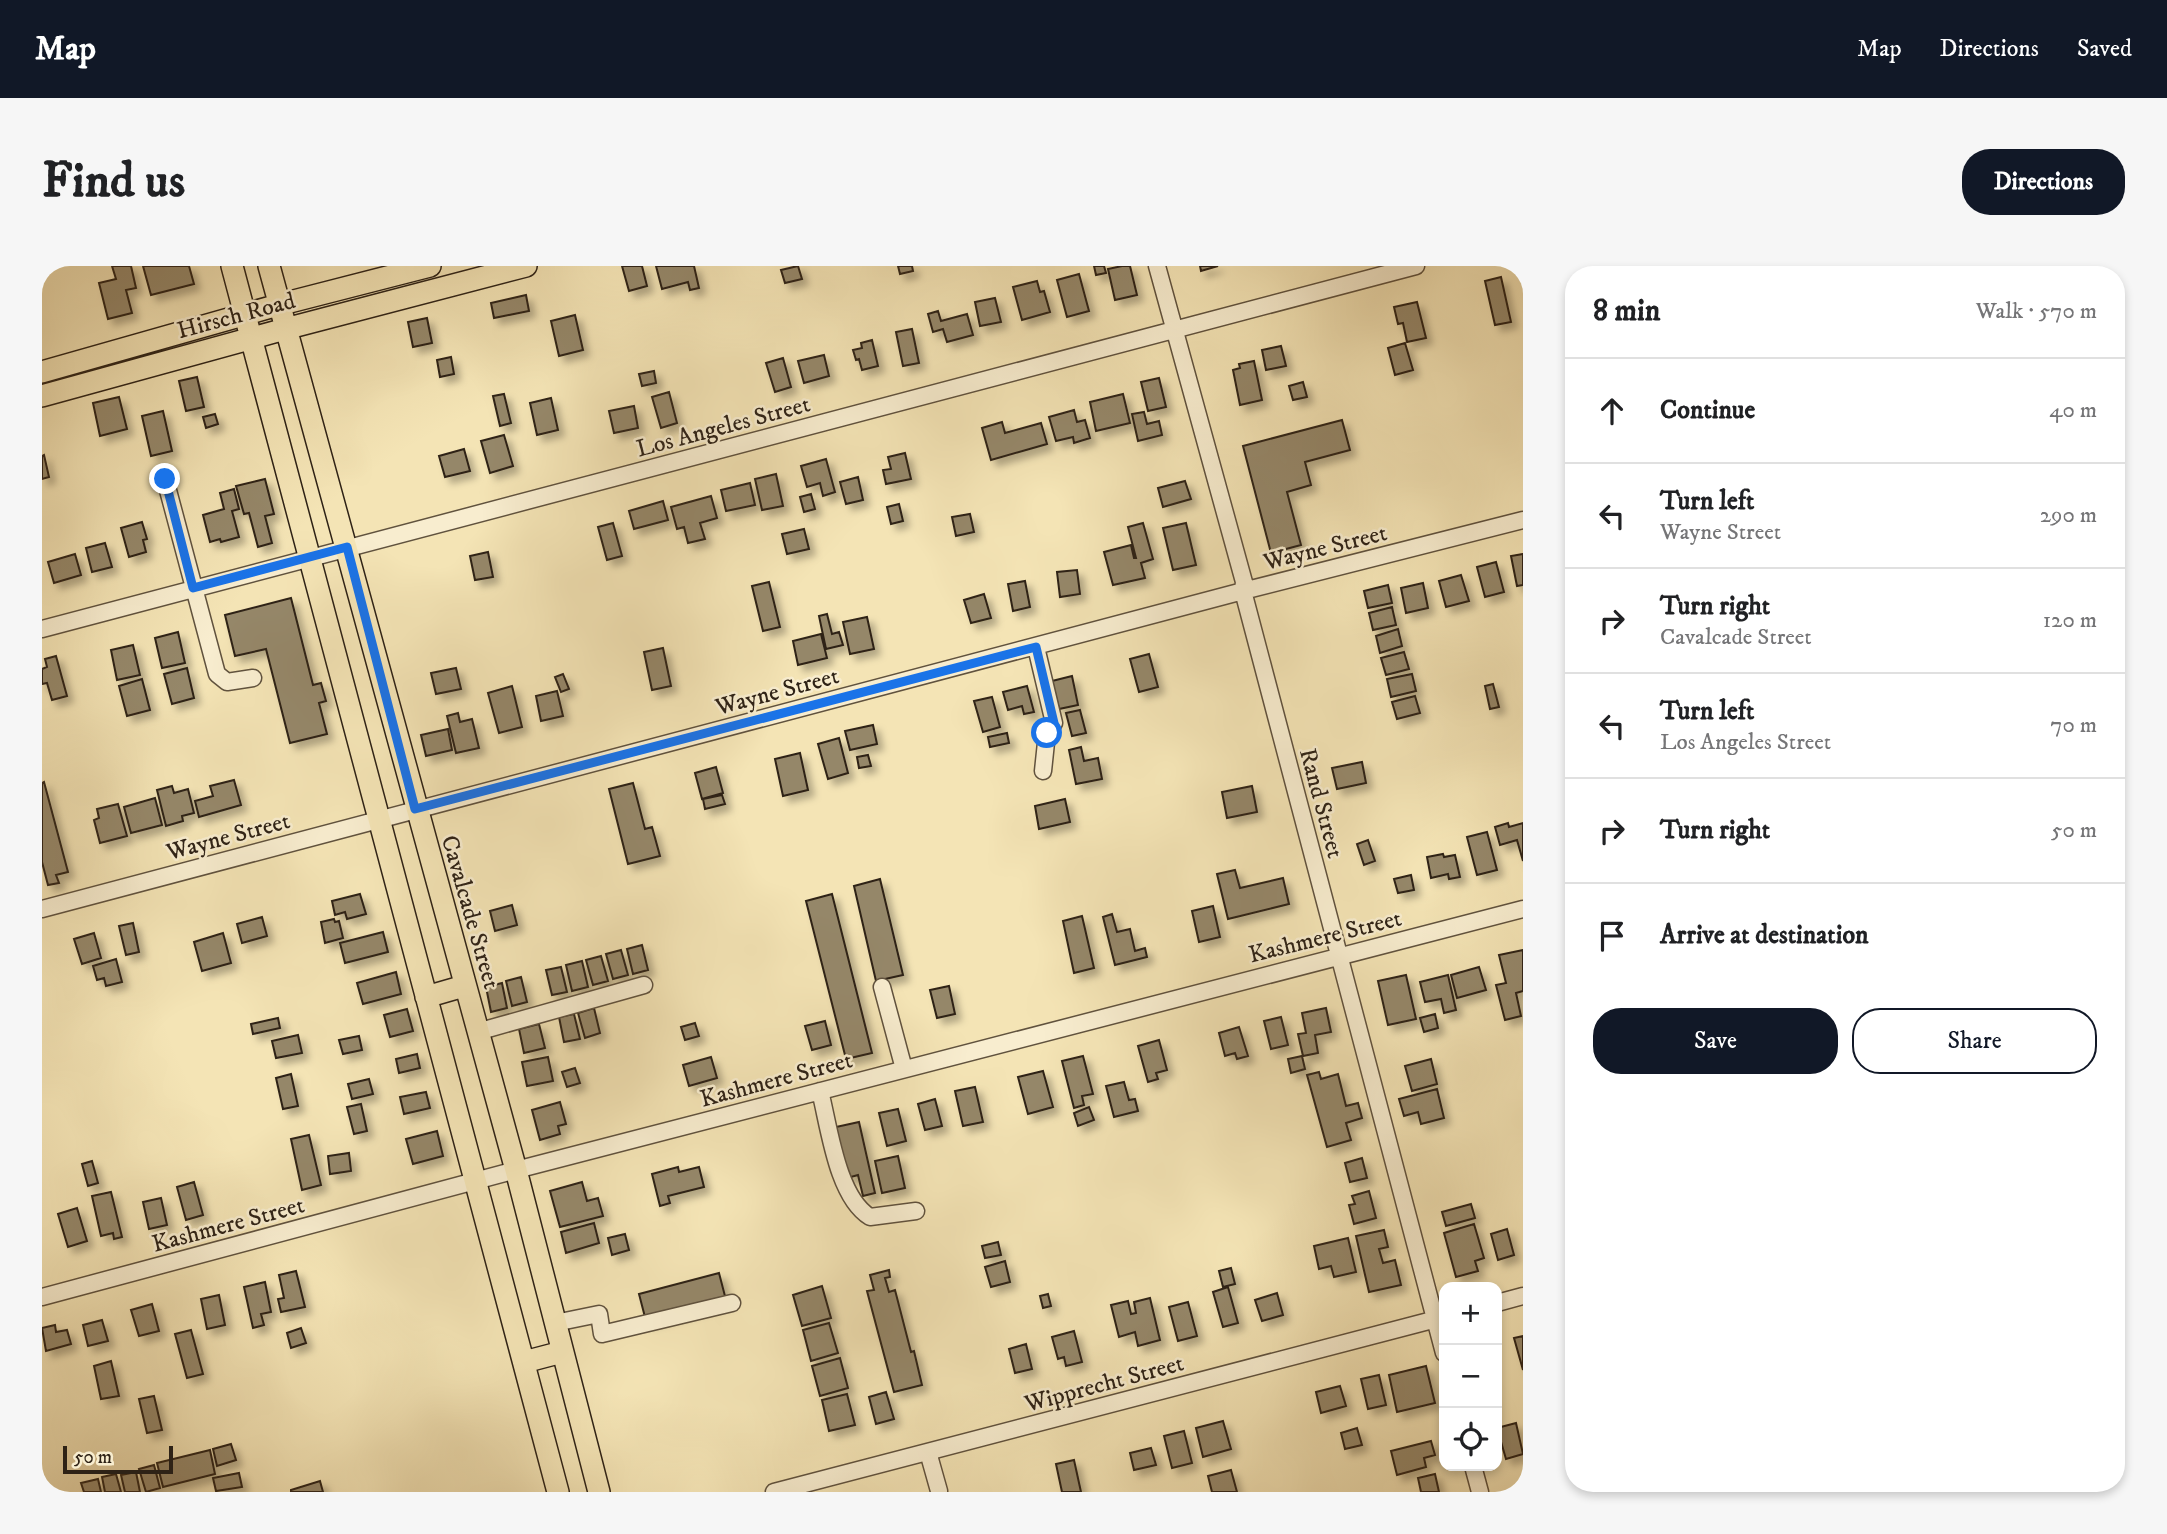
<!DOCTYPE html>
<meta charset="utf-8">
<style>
:root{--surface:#fff;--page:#f6f6f6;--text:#202124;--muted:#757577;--line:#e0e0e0;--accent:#111827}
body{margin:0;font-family:"IM FELL DW Pica",serif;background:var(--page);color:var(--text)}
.controls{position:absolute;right:21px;bottom:21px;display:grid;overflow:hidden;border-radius:14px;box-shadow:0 4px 10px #0003}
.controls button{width:63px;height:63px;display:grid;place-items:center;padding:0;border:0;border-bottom:2px solid var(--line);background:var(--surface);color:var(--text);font:35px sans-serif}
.scale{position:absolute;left:21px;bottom:18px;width:110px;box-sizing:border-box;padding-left:7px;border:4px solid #2e2216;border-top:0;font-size:19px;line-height:24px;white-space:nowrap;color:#2e2216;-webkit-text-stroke:5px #f8edcf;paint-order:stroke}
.stop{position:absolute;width:21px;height:21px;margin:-16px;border:5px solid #1a73e8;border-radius:50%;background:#fff}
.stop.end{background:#1a73e8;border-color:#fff;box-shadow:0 2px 7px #0008}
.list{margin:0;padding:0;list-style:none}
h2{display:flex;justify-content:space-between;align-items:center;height:91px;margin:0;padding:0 28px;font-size:30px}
h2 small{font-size:23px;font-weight:400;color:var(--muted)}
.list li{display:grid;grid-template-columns:46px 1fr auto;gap:21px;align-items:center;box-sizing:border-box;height:105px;padding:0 28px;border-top:2px solid var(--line)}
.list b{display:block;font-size:26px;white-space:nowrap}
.list p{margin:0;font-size:23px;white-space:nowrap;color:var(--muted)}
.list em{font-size:23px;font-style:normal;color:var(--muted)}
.actions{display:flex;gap:14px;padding:21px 28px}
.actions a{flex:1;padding:16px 0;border:2px solid var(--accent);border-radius:28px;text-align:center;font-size:24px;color:var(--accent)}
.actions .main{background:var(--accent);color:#fff}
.icon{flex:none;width:38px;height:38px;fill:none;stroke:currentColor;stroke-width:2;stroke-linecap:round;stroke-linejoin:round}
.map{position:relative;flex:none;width:1481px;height:1226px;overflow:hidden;border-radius:28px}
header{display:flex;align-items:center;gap:42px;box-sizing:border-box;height:98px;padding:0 35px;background:var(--accent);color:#fff}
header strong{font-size:33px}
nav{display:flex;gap:38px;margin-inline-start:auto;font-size:24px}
.intro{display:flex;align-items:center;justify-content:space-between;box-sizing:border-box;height:168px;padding:0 42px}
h1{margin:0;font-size:49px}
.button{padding:18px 32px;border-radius:28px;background:var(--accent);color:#fff;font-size:24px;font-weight:700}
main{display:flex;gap:42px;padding:0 42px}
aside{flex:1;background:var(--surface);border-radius:28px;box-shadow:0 4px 10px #0003}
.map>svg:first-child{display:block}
.building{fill:#958769;stroke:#2e2216;stroke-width:2;filter:url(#shadow)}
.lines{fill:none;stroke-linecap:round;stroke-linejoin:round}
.minor-casing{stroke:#60523e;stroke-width:19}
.major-casing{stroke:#2e2216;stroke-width:24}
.minor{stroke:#f8edcf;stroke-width:16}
.major{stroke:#f4e4b5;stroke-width:21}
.route{stroke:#1a73e8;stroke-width:9}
.labels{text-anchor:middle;stroke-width:5;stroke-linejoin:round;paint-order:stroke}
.street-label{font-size:24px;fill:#2e2216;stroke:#f8edcf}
</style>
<header>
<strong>Map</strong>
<nav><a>Map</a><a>Directions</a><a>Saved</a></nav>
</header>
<div class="intro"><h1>Find us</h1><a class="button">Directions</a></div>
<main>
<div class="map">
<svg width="1481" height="1226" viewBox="0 0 1481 1226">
<defs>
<filter id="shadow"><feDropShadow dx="6" dy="6" stdDeviation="3.5" flood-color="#0004"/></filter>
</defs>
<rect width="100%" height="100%" fill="#f4e4b5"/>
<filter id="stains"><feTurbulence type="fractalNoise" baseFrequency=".00286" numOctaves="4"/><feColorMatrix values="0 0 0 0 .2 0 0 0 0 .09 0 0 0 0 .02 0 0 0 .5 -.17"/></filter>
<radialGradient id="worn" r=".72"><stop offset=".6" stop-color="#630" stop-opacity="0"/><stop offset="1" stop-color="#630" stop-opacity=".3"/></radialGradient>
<!-- building -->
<path class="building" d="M70,0H89L94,22L84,24L90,47L66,53L57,17L74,13Z
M101,0H147L152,18L109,29Z
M580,0H600L605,20L587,25Z
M614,0H652L657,22L648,24L646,16L620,23Z
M756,0L760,13L743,17L739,4Z
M856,0H870L871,5L858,8Z
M1052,0H1062L1064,7L1054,9Z
M1080,0H1088L1095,29L1073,34L1066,3Z
M1158,0H1176L1159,5Z
M1037,8L1047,45L1025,51L1015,14Z
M1459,11L1469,56L1453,59L1443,15Z
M995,15L998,26L1002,25L1008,46L980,54L971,21Z
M484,29L487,45L452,52L449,37Z
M953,32L959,56L938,60L933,36Z
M1375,36L1384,72L1365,76L1361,57L1356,58L1352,41Z
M896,45L899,55L925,48L931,69L905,76L901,63L891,66L886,48Z
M533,49L541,84L517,90L509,55Z
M385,52L390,77L371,81L366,56Z
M870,63L877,97L861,100L854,66Z
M830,74L836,100L820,104L817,93L814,94L811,84L820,82L819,77Z
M1363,77L1371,104L1353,109L1346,82Z
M1239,80L1244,100L1224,104L1220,84Z
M782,89L787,110L762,117L756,95Z
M409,91L412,108L398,111L395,94Z
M741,92L749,121L733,126L724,97Z
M1212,95L1220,134L1198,139L1191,104L1198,102L1197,98Z
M612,105L614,117L600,120L597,108Z
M155,111L162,141L144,145L137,115Z
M1117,112L1124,141L1106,145L1099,116Z
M1261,116L1265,131L1251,134L1247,120Z
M627,126L635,157L619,162L610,131Z
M462,128L469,157L458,160L451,130Z
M1081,128L1088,157L1054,165L1048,136Z
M77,131L85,163L58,170L51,137Z
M509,132L516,164L495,169L488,137Z
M592,140L596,162L572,167L567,145Z
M1032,144L1035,156L1043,154L1048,172L1032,177L1031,171L1014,175L1007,151Z
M121,145L130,185L109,190L100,150Z
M1102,146L1105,158L1117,155L1120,169L1096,175L1090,148Z
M173,148L176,158L164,162L161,151Z
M1300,154L1308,184L1263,196L1269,219L1245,226L1259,279L1229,287L1201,180Z
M960,156L963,167L999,157L1005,178L949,194L940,162Z
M462,169L471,200L448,207L439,175Z
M422,183L428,205L403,211L397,190Z
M863,187L869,213L844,218L841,204L849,203L846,191Z
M2,189L7,211L0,213V190Z
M784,193L793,226L781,230L778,217L765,221L759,200Z
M734,208L741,240L720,244L713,213Z
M816,211L821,234L804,238L798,216Z
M223,213L232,248L223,250L230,277L216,281L207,247L202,248L194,220Z
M1143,215L1149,233L1121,241L1116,222Z
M708,217L713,239L684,245L679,224Z
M192,223L197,243L190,245L197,271L179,276L178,273L168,276L161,249L182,243L178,227Z
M769,228L773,243L762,246L758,231Z
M669,230L675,252L658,257L663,273L646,277L642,261L635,263L629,241Z
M621,235L626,254L592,263L587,245Z
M857,238L861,255L849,258L845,241Z
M928,248L932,266L914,270L910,251Z
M100,256L105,273L101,274L104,286L87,291L79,262Z
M571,257L580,290L565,294L556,261Z
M1101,257L1111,293L1099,297L1103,312L1071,319L1062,286L1089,279L1092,292H1094L1086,261Z
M1144,257L1154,299L1131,304L1121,262Z
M762,263L767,283L745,288L740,268Z
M63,277L70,301L50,306L44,282Z
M446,286L451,311L433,314L428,290Z
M33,288L39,309L12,317L6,296Z
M1481,288V319L1475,320L1469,290Z
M1454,296L1462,326L1443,331L1435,301Z
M1035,304L1038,328L1018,331L1015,306Z
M1419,309L1427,335L1404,341L1397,315Z
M983,315L988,341L971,345L966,318Z
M727,316L738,361L721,365L710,320Z
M1381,317L1386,342L1364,347L1359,322Z
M1346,319L1350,337L1326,342L1322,325Z
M942,328L949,352L929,357L922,334Z
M249,332L271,419L279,417L284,435L277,437L285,468L248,477L224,383L193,390L183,349Z
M1350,341L1354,359L1331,364L1327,347Z
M785,348L790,368L797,366L801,379L784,383L777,350Z
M825,351L832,383L808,388L801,356Z
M1356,363L1360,380L1338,387L1334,370Z
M136,366L143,397L120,402L113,372Z
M779,368L785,392L756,399L751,375Z
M91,379L98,409L75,414L69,384Z
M621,382L629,420L610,424L602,386Z
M1362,386L1367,403L1344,409L1339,392Z
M1107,388L1116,421L1097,426L1088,393Z
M14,390L25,430L10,434L5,417L0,418V403L5,401L3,393Z
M145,402L152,432L130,438L122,408Z
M414,402L419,423L394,428L389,407Z
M521,408L527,423L519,426L513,411Z
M1370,408L1374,425L1349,431L1345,413Z
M1030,410L1036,439L1017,443L1010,415Z
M100,413L108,444L85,450L77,420Z
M1451,418L1457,441L1448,443L1443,420Z
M470,420L480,461L457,467L446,427Z
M985,420L992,446L982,448L980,440L966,444L961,426Z
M515,425L521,450L499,455L494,430Z
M1373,430L1378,447L1355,453L1350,436Z
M950,431L958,461L941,466L932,435Z
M1038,444L1044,467L1030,470L1024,447Z
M416,447L418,456L430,453L437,482L414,487L405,450Z
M831,459L835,478L808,484L803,465Z
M406,463L410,484L384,490L379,469Z
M965,467L967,477L948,481L946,471Z
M797,472L806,507L786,513L776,478Z
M1039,481L1042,495L1056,492L1060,513L1034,518L1027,484Z
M758,487L766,524L741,530L733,493Z
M826,489L829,500L817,502L815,491Z
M1320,496L1324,517L1295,523L1290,502Z
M674,501L681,527L660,533L653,507Z
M192,514L199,539L157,551L153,535L171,530L168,520Z
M2,516L26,606L14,609L17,617L6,619L0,596V517Z
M591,517L603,563L610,561L618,590L586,598L567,523Z
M130,520L132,527L146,523L152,547L140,550L141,555L124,560L115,524Z
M1210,520L1215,546L1185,552L1180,526Z
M680,529L683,538L663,543L661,533Z
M113,532L120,559L89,567L82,541Z
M1023,533L1028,556L997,563L993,540Z
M76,538L85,570L58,577L52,554L57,552L55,543Z
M1466,557L1467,561L1481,557V595L1475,574L1458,579L1453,561Z
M1445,566L1455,604L1435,609L1425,571Z
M1326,574L1333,595L1322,599L1315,578Z
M1401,588L1402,591L1413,589L1418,611L1407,613L1406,608L1389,612L1385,591Z
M1193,604L1198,622L1241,612L1247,638L1186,653L1175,608Z
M1369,609L1372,624L1356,627L1352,613Z
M838,613L861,709L834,715L812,620Z
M318,628L324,648L305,653L303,646L293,649L290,635Z
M790,628L830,787L804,793L764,635Z
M470,639L475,659L453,665L448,645Z
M1171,640L1178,671L1157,676L1150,645Z
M1070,648L1075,666L1088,663L1093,685L1103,682L1105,691L1073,699L1061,651Z
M1040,650L1052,702L1032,707L1021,655Z
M220,651L225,670L200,677L195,658Z
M292,653L293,656L297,655L301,672L283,677L279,656Z
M91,657L97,686L84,689L77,660Z
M341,666L346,686L303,697L298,677Z
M52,667L59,692L40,698L32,673Z
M181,667L189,697L160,705L152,676Z
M600,679L606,704L591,708L585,683Z
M579,684L586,709L571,713L564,688Z
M1481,684V725L1474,727L1479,750L1463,754L1454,719L1464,717L1457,689Z
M559,690L566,715L551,719L544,694Z
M74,693L80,716L64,720L62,712L55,714L51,700Z
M540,695L546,721L530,725L524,699Z
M519,701L525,726L510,729L504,704Z
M1437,701L1444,724L1415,732L1409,709Z
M354,706L359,728L321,738L315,717Z
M1364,709L1374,753L1346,759L1336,715Z
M1406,709L1414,744L1402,747L1399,733L1383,736L1378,716Z
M479,711L485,736L470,740L464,715Z
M460,717L465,742L449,746L444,721Z
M907,720L913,748L895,752L888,724Z
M552,742L558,767L543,772L536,747Z
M1284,742L1289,766L1273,769L1276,787L1261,790L1256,768L1264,767L1260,747Z
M365,743L371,765L348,771L342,749Z
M532,748L538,773L522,776L517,751Z
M1393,748L1396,762L1382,766L1378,752Z
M1239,751L1246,779L1229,783L1222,755Z
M236,752L238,762L211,768L209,758Z
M783,755L789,779L770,784L763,760Z
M653,757L657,770L643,774L639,761Z
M497,758L503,782L482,787L477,763Z
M1197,761L1206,790L1195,793L1193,787L1183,790L1177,767Z
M256,769L260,787L234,792L230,775Z
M317,770L320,784L301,788L297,774Z
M1117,774L1125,804L1114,807L1116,813L1106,816L1096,780Z
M375,788L378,802L357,807L354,793Z
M1041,790L1051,828L1040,830L1042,839L1032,842L1020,795Z
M1260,790L1263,803L1249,807L1246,793Z
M506,791L511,815L485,820L480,796Z
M669,791L675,812L647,820L641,799Z
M1389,793L1395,818L1370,825L1363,800Z
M533,802L538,817L525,821L520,806Z
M1001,805L1011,841L986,848L976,811Z
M1277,806L1279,813L1296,808L1304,840L1316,837L1320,852L1304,857L1309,874L1285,881L1265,809Z
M249,808L256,840L241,843L234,812Z
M327,813L331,828L310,833L306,818Z
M1082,816L1087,834L1093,833L1096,845L1072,851L1064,820Z
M933,821L941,856L921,860L913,825Z
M1395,823L1402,852L1379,858L1376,846L1362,850L1357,833Z
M384,826L388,842L362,848L358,831Z
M893,833L900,860L883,864L876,838Z
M518,836L524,858L516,860L518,868L498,874L490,844Z
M319,838L325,865L312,868L305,841Z
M1047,841L1052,854L1036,860L1032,847Z
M856,843L864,875L845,880L837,847Z
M817,856L833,927L821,930L816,909L805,912L794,861Z
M395,865L401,890L371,898L364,873Z
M267,869L279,919L260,924L249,873Z
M307,887L309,905L288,908L286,890Z
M856,890L863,922L840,927L833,895Z
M1320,892L1325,912L1308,916L1303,897Z
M50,895L56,917L46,920L40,898Z
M636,901L637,906L657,901L662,921L626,930L628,937L618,940L610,908Z
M152,916L161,949L144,954L135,921Z
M540,916L545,935L556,932L561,950L518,961L508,925Z
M1327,925L1334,952L1312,958L1307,939L1313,938L1310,930Z
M69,926L80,971L72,973L71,967L59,970L50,930Z
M119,932L125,959L107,963L101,936Z
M1429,938L1433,952L1404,960L1400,946Z
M35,942L45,975L26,981L16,948Z
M552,957L557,977L524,987L519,966Z
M1432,958L1442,992L1433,995L1436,1005L1414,1011L1402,967Z
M1465,963L1472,989L1456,994L1449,968Z
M1342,964L1346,981L1337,983L1341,997L1353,994L1359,1019L1327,1026L1314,970Z
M583,968L587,984L570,989L566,972Z
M1306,972L1314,1006L1292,1011L1289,1000L1277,1003L1272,980Z
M956,976L959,989L943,992L940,980Z
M963,995L968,1016L949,1021L943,1001Z
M1189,1002L1193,1018L1181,1021L1177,1005Z
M847,1004L848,1011L843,1012L847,1026L853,1024L869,1086L872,1085L880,1119L852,1126L825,1025L832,1024L828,1009Z
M254,1005L263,1041L239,1046L236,1033L242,1032L237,1009Z
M677,1007L684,1034L604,1055L597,1028Z
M223,1016L229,1046L219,1048L222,1059L211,1062L202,1021Z
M780,1020L789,1052L760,1060L751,1029Z
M1186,1021L1196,1057L1181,1061L1171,1026Z
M1235,1027L1241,1049L1220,1055L1213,1034Z
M1006,1028L1009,1040L1001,1042L998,1030Z
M177,1029L183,1059L165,1063L159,1033Z
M1108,1032L1118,1074L1096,1080L1093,1066L1077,1071L1069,1039L1086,1035L1089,1048L1094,1047L1092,1036Z
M1146,1036L1155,1070L1136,1075L1127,1041Z
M110,1038L117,1065L97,1070L89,1044Z
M60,1054L66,1075L46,1080L41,1059Z
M787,1057L796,1087L769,1095L761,1064Z
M13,1059L14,1066L25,1064L29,1078L4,1085L0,1062Z
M259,1062L264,1077L249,1082L245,1067Z
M149,1064L161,1108L145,1112L133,1068Z
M1032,1065L1040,1096L1024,1100L1022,1091L1016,1093L1010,1071Z
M1481,1070V1104L1472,1072Z
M984,1078L990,1103L973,1107L967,1083Z
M798,1092L806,1122L778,1130L770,1100Z
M69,1095L77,1130L59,1133L52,1100Z
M1384,1100L1393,1137L1355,1146L1347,1109Z
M1337,1109L1344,1139L1326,1143L1319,1113Z
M1298,1120L1304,1140L1279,1147L1274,1126Z
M844,1126L852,1153L834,1158L827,1131Z
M805,1128L813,1159L787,1165L780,1134Z
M112,1130L120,1164L105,1167L97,1133Z
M1181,1155L1189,1183L1161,1191L1154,1162Z
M1474,1157L1481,1188L1464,1193L1455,1162Z
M1315,1162L1320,1179L1303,1183L1299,1167Z
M1142,1165L1150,1197L1130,1202L1122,1170Z
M1389,1175L1393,1189L1382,1192L1384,1201L1355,1209L1349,1185Z
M189,1178L194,1194L175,1200L171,1183Z
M1109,1182L1114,1199L1092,1204L1088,1187Z
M168,1184L173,1208L121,1221L115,1197Z
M1032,1194L1039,1226H1020L1014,1198Z
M112,1199L118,1222L104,1226L97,1203Z
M1189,1204L1195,1226H1170L1166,1210Z
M94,1206L98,1226H83L79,1209Z
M197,1207L200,1221L174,1225L171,1212Z
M74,1208L79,1226H63L60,1211Z
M1393,1208L1397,1226H1379L1376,1212Z
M56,1213L59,1226H42L39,1217Z
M278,1215L281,1226H249V1224Z"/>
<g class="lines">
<defs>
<path id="minor" d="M1115,0L1202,316L1201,325L1402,1087
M123,213L175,408L185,416L211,412
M0,363C457,239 916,122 1374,0
M994,381L1012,457L1005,467L1001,505
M0,643L1201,325L1481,254
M840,721L862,803
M435,766L602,719
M778,825C787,860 795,931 828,951L874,945
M0,1031L474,904L1481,643
M1455,1037L1481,1030
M513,1057L557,1048L560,1068L690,1037
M886,1186L897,1225
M1431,1200L1438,1226
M732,1226L1402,1051"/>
<path id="major" d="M190,0L516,1226
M227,0L474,904L557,1226
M0,106L236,39L388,0
M0,130L243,63L484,0
M384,731L422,720
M482,1096L520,1086"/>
</defs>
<!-- minor casing -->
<use href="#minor" class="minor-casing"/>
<!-- major casing -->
<use href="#major" class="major-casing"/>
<!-- minor -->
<use href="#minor" class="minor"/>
<!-- major -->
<use href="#major" class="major"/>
</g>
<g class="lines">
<!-- route -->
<path class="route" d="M123,213L151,322L305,281L373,543L994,381L1012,457L1005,467"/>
</g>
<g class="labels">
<!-- street labels -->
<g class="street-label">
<text transform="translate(194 49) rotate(-15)" y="8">Hirsch Road</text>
<text transform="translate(681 160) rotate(-15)" y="8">Los Angeles Street</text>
<text transform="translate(1283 281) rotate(-14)" y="8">Wayne Street</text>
<text transform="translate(735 425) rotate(-15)" y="8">Wayne Street</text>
<text transform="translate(1280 537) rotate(75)" y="8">Rand Street</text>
<text transform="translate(186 570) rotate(-15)" y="8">Wayne Street</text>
<text transform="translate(429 646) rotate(74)" y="8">Cavalcade Street</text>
<text transform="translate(1283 670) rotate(-14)" y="8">Kashmere Street</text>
<text transform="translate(734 813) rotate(-15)" y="8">Kashmere Street</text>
<text transform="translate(186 958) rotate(-15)" y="8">Kashmere Street</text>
<text transform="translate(1062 1117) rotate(-15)" y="8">Wipprecht Street</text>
</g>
</g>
<rect width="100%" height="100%" filter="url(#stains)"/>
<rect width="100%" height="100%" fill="url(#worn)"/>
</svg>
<div class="controls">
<button>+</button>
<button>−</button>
<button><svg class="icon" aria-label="locate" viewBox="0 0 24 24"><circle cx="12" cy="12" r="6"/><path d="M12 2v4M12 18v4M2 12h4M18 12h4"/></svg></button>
</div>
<div class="scale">50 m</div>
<div class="stop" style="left:1005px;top:467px"></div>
<div class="stop end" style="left:123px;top:213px"></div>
</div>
<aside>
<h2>8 min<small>Walk · 570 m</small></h2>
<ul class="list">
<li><svg class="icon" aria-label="ahead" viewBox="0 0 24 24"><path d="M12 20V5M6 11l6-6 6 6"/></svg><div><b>Continue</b></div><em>40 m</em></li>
<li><svg class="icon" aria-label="left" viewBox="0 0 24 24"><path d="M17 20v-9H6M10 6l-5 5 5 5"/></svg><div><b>Turn left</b><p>Wayne Street</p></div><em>290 m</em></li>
<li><svg class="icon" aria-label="right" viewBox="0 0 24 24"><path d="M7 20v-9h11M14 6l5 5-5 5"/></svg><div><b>Turn right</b><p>Cavalcade Street</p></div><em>120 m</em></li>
<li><svg class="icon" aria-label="left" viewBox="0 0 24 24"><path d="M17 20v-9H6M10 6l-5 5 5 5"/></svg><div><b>Turn left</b><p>Los Angeles Street</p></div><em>70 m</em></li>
<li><svg class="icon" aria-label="right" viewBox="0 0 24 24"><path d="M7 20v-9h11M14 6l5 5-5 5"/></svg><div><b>Turn right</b></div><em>50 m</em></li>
<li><svg class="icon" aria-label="arrive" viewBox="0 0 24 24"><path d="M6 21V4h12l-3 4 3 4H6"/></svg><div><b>Arrive at destination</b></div></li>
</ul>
<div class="actions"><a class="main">Save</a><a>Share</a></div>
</aside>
</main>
